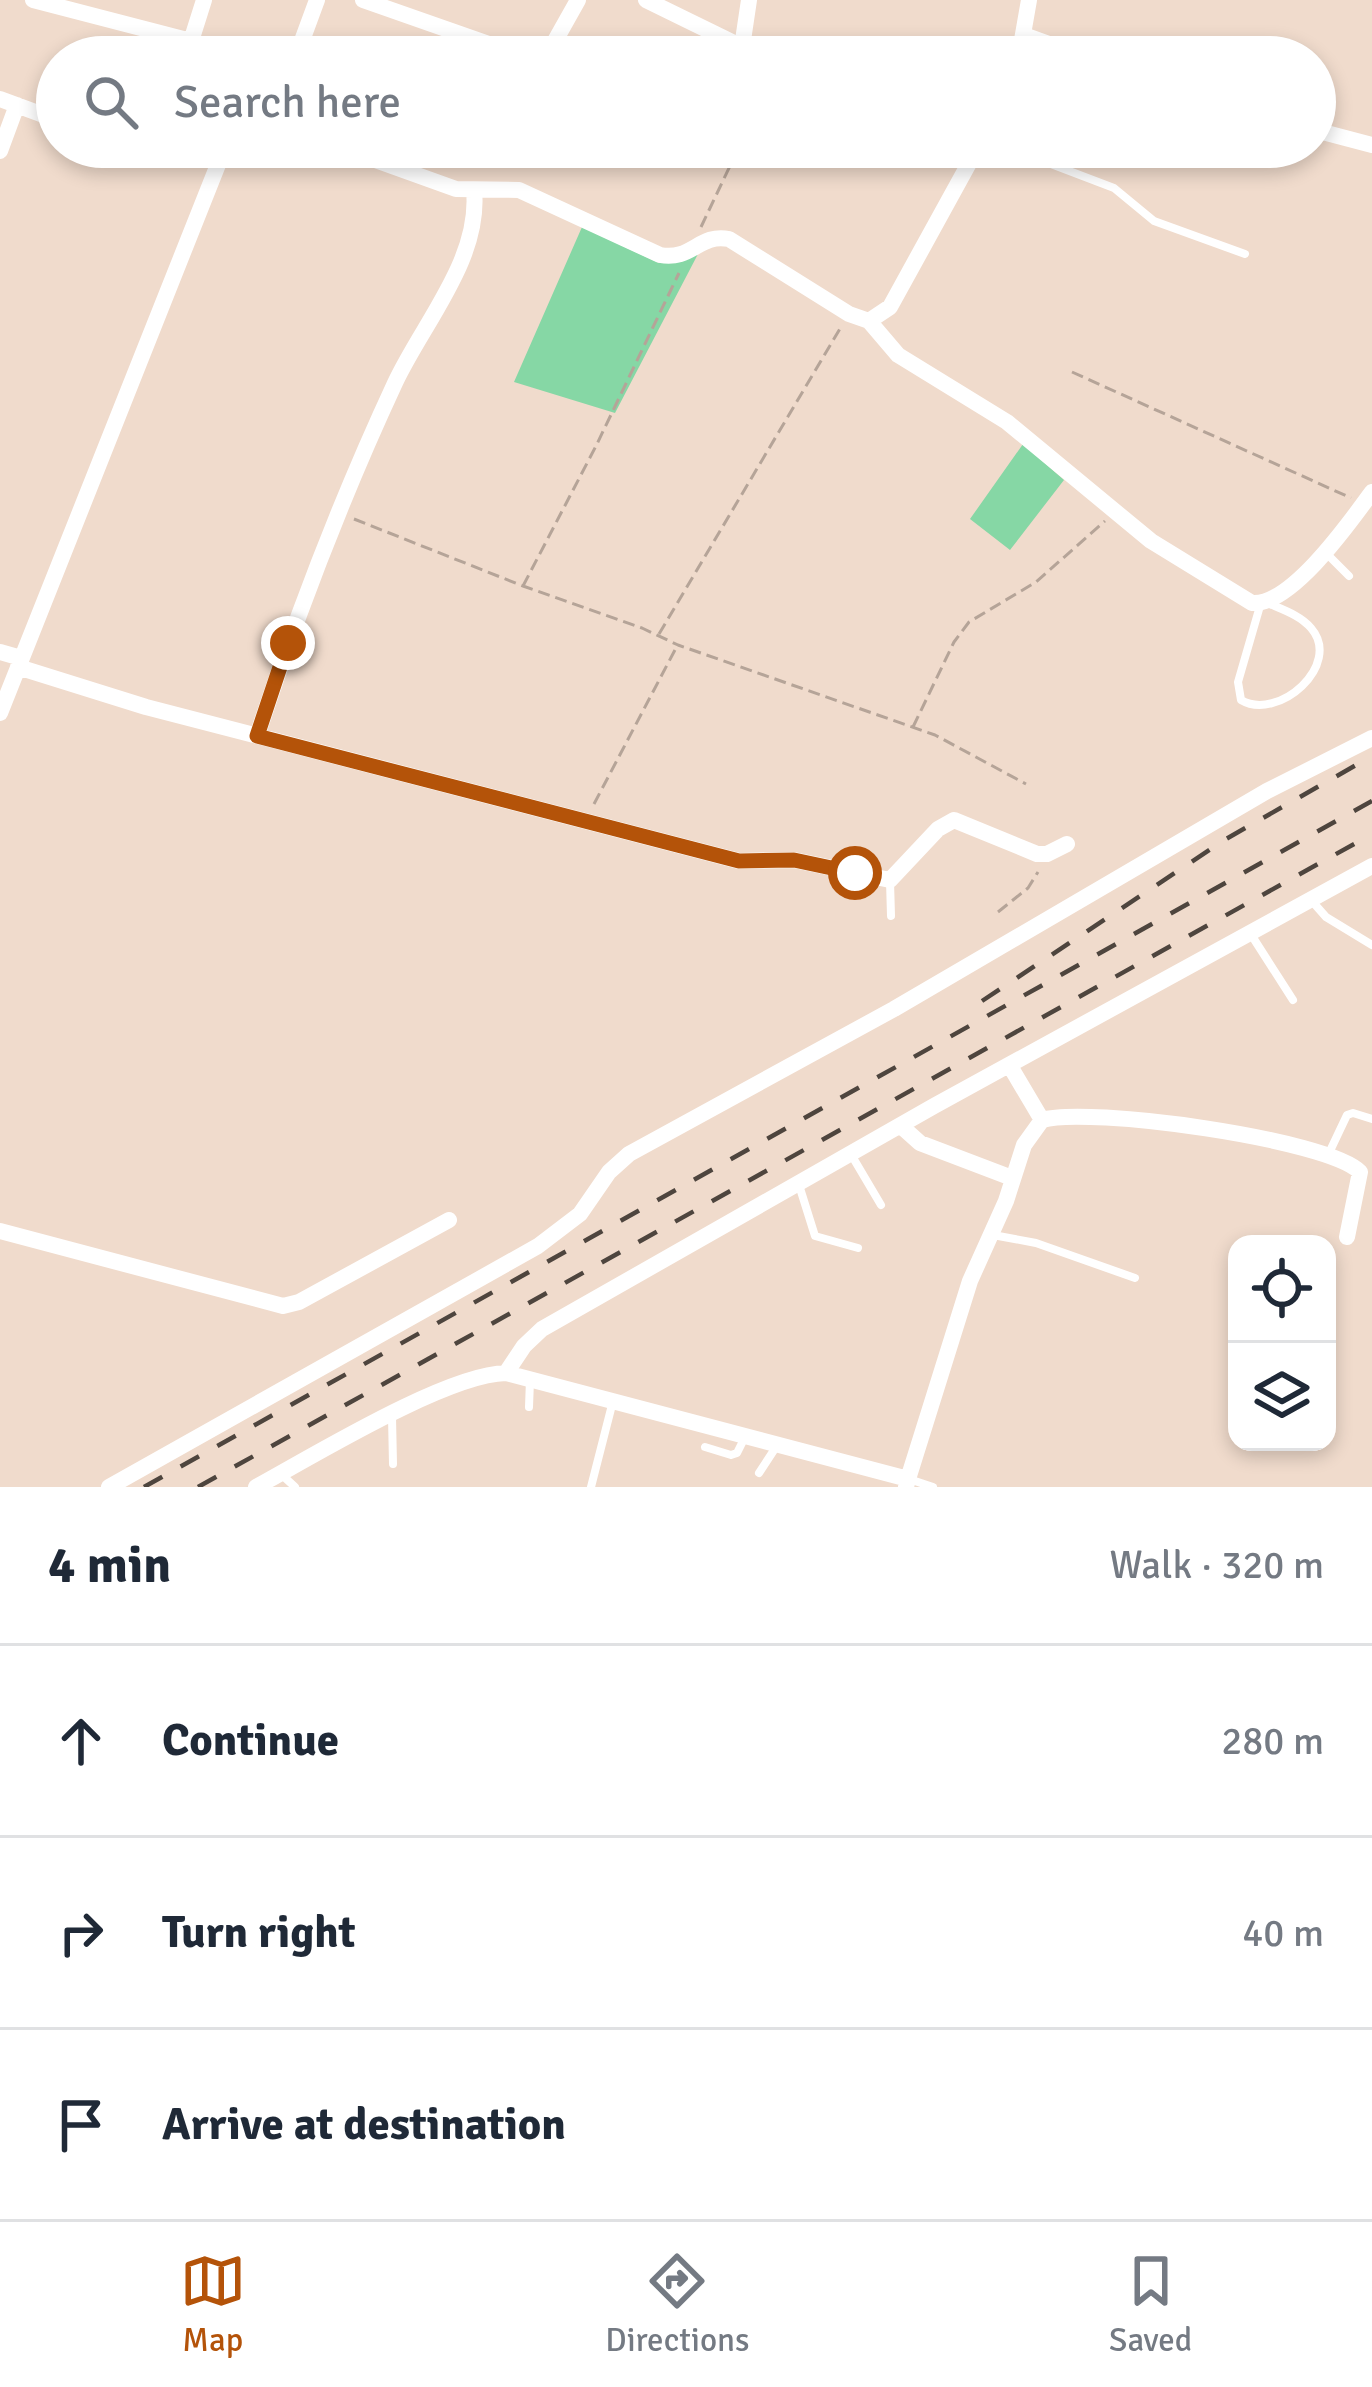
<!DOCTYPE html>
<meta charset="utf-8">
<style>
:root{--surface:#fff;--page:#f6f6f7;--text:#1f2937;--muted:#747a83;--line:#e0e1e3;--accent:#b45309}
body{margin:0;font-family:Signika,sans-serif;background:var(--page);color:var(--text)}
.controls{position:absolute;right:36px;bottom:36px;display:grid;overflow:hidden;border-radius:24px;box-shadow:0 6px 18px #0003}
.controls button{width:108px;height:108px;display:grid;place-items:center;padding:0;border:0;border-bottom:3px solid var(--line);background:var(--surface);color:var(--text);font:60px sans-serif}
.stop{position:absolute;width:36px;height:36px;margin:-27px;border:9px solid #b45309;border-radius:50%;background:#fff}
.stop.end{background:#b45309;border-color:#fff;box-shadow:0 3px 12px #0008}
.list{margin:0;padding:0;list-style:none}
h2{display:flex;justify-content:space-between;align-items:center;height:156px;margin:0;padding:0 48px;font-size:51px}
h2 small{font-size:39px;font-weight:400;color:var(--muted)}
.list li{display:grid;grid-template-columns:78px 1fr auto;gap:36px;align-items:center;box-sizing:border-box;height:192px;padding:0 48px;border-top:3px solid var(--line)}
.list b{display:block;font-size:45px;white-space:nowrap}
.list em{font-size:39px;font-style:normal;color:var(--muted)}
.icon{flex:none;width:66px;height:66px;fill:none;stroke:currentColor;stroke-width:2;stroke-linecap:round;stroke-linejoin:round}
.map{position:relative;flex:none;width:1372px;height:1487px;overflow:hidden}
.search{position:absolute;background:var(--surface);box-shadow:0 6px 18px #0003;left:36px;right:36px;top:36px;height:132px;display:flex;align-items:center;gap:30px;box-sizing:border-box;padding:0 42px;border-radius:66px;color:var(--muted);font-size:45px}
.sheet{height:732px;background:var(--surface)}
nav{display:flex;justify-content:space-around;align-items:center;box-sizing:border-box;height:168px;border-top:3px solid var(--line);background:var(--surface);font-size:33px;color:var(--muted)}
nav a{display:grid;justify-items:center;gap:6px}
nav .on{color:var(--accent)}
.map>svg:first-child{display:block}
.green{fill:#86d7a5}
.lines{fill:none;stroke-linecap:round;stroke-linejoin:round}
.path{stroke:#b5a498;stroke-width:3;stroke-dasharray:12 6;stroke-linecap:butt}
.service{stroke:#fff;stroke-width:8}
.minor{stroke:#fff;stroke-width:16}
.rail{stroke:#4e453e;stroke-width:4.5;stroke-dasharray:21 21;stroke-linecap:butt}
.route{stroke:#b45309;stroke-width:15}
</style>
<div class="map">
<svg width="1372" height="1487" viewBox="0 0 1372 1487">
<rect width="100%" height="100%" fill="#f0dbcc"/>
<!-- green -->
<path class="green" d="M582,227L659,263L698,254L615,413L514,382Z
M1023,444L1064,480L1010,550L970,519Z"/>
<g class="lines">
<!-- path -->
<path class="path" d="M701,227L739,147
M1072,372L1351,498
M354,519L523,586L642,628L678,645L935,735L1026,784
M523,586L596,446L679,273
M659,634L841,327
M913,727L954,642L969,622L1036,582L1105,521
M594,804L676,648
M998,912L1028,888L1038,872"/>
<!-- service -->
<path class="service" d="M1006,147L1114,188L1154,221L1245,254
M1325,552L1349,576
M1260,606L1238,682L1241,700C1278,722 1343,665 1311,628C1301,616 1284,610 1270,604
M890,881L891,916
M1311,900L1326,917L1372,945
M1252,936L1293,1000
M1329,1153L1347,1115L1353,1113L1372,1119
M852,1156L881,1205
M799,1185L815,1236L858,1248
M993,1235L1036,1243L1135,1278
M529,1407L530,1380
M392,1417L393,1464
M705,1447L731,1455L737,1453L745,1437
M759,1473L778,1444
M282,1475L295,1487
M909,1479L933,1487
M591,1487L613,1401"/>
<!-- minor -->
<path class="minor" d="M33,0L191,41
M363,0L526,57
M646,0L742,47L749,0
M1024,35L1085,57
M186,57L204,0
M296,57L317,0
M546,57L578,0
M1019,57L1029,0
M0,99L57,120
M1315,130L1372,145
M130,147L154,156L157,147
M339,147L456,189L519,190L660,255C692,261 699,233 729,239L849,314L869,321L890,307L978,147
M0,151L17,105
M869,321L898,355L1007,422L1151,541L1252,603C1291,606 1350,522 1372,492
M0,652L21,658
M18,667L146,707L739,861L794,860L890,880L938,829L954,820L1037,854H1047L1067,844
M0,713L225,147
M257,736C296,617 342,497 395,383C423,323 481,259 474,190
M1010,1066L1042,1120
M901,1126L920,1143L1012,1178
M0,1231L283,1306L299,1302L449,1220
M506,1373L524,1346L542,1329L934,1106L1372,866
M908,1479L970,1281L1006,1201L1024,1145L1042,1120C1087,1106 1328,1139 1360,1172L1347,1237
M109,1487L538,1246L580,1214L609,1172L629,1154L894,1009L1267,791L1372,738
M256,1487C313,1456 447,1374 506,1373L908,1479L906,1487"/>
<!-- rail -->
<path class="rail" d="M982,1001L1226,839L1372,756
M144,1487L1372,801
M198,1487L1372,834"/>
</g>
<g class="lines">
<!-- route -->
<path class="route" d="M288,643L257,736L739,861L794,860L855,873"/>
</g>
</svg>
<div class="controls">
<button><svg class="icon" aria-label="locate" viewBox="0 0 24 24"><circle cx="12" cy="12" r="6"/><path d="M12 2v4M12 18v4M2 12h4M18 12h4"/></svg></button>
<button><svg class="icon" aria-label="layers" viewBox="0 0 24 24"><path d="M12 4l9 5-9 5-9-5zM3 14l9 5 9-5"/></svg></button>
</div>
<div class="stop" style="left:855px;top:873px"></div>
<div class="stop end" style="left:288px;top:643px"></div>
<div class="search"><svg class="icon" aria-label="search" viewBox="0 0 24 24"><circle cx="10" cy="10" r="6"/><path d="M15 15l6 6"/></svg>Search here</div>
</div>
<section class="sheet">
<h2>4 min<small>Walk · 320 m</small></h2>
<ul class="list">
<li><svg class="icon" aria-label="ahead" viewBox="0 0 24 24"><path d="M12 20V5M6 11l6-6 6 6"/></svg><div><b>Continue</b></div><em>280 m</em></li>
<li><svg class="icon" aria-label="right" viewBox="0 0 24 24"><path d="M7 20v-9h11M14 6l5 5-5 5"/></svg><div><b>Turn right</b></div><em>40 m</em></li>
<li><svg class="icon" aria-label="arrive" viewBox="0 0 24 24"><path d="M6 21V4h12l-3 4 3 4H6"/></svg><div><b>Arrive at destination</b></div></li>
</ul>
</section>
<nav>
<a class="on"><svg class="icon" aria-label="map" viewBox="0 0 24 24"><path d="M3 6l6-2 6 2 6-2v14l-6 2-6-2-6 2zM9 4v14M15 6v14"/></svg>Map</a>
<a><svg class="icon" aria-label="directions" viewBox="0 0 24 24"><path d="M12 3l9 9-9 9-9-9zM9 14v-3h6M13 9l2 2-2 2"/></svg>Directions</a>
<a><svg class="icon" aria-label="saved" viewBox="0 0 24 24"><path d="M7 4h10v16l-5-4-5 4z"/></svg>Saved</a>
</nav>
